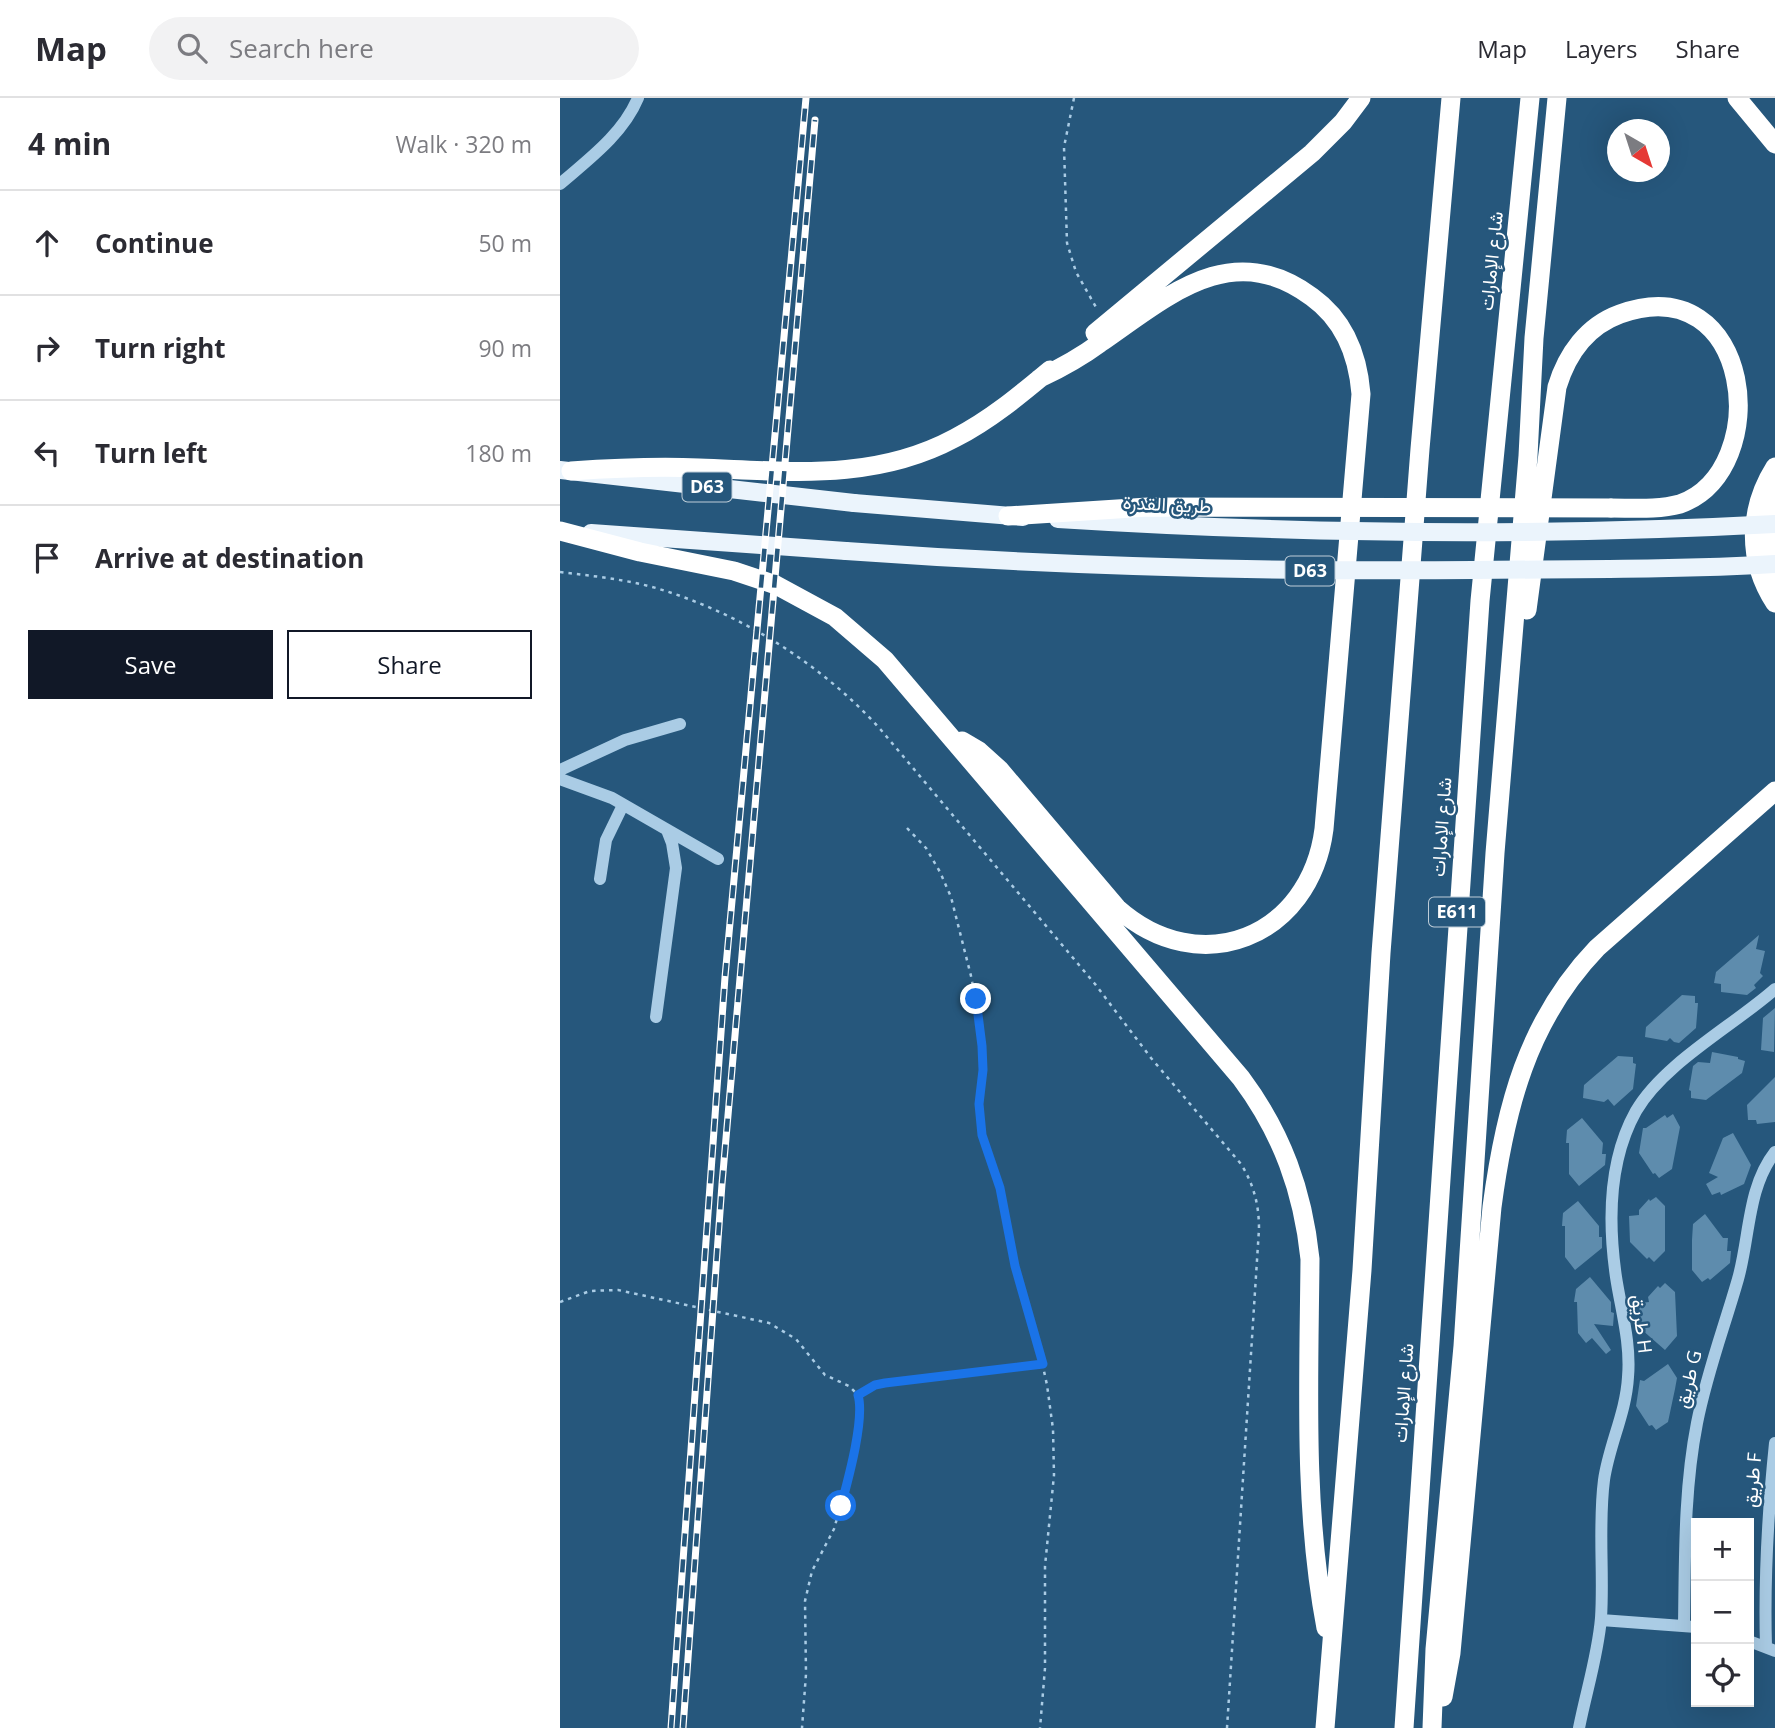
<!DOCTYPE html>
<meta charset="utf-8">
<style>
:root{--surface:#fff;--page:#f2f2f3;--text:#2b2b33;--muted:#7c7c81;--line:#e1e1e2;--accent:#111827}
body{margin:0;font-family:"Open Sans",Vazirmatn,sans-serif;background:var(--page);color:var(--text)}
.controls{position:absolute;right:21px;bottom:21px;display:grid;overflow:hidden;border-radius:0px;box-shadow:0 7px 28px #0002}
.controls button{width:63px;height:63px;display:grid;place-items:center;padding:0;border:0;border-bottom:2px solid var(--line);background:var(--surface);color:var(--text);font:35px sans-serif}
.compass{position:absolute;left:1047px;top:21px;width:63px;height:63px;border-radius:50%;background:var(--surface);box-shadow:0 7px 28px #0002;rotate:141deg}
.stop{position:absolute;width:21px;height:21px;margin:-16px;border:5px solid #1a73e8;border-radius:50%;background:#fff}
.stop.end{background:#1a73e8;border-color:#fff;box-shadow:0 2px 7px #0008}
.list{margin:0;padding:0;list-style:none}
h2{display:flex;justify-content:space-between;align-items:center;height:91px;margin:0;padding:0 28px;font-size:30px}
h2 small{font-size:23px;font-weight:400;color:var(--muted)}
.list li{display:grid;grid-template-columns:46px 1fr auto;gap:21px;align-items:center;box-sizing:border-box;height:105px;padding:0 28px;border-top:2px solid var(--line)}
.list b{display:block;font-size:26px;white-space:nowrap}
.list em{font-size:23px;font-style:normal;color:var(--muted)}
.actions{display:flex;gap:14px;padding:21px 28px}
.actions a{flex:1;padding:16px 0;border:2px solid var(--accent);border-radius:0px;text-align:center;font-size:24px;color:var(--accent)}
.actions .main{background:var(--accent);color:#fff}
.icon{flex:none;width:38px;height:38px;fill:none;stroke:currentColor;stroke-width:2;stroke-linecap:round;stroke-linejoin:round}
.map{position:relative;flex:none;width:1215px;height:1630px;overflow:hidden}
header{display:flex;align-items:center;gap:42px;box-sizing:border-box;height:98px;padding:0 35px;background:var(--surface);border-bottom:2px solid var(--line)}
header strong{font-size:33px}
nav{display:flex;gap:38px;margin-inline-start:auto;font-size:24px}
.search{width:490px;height:63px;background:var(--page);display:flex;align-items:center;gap:18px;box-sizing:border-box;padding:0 24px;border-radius:38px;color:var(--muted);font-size:26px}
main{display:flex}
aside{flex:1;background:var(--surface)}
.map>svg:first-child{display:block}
.building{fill:#5e8cad}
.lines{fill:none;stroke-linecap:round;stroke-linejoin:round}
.path{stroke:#aacce5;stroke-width:2.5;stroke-dasharray:3.5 5;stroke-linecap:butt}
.minor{stroke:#aacce5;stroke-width:12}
.major{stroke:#ebf4fc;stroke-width:18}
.highway{stroke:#fff;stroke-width:19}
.rail-casing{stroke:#fff;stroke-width:7}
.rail{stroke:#26577c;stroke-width:4.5;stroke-dasharray:13;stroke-linecap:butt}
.major-bridge{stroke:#ebf4fc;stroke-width:18}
.highway-bridge{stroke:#fff;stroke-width:19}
.route{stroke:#1a73e8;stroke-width:9}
.labels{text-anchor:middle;stroke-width:5;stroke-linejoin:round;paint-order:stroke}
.shield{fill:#26577c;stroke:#becdd8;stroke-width:2}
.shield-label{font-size:18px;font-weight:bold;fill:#fff}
.street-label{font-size:19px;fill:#fff;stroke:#26577c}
</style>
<header>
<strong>Map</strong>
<div class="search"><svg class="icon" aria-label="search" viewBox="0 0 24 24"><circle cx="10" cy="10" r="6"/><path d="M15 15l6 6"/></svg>Search here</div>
<nav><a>Map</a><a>Layers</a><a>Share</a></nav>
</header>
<main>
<aside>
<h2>4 min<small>Walk · 320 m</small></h2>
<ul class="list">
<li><svg class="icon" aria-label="ahead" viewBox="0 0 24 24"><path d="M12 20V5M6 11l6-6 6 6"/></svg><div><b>Continue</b></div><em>50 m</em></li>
<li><svg class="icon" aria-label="right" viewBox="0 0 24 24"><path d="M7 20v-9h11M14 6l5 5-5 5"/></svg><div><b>Turn right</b></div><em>90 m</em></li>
<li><svg class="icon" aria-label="left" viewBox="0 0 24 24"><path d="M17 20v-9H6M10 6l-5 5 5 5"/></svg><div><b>Turn left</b></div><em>180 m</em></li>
<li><svg class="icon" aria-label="arrive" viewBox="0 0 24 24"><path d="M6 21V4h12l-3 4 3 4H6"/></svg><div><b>Arrive at destination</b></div></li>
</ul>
<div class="actions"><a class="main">Save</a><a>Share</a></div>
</aside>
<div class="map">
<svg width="1215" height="1630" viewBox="0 0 1215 1630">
<rect width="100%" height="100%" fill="#26577c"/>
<!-- building -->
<path class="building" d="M1199,837L1196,851L1205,853L1200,875L1203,878L1194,887L1196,890L1187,897L1161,894V886L1154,885L1156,874Z
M1122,897L1135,898V905H1138L1136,930L1119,945L1114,944L1110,940L1107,943L1085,939L1086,929Z
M1215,910L1214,954L1201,952L1203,920Z
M1152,954L1178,959V961L1185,963L1182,975L1146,1002L1131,1000V993L1129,992L1133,968L1138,964L1150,965Z
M1058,958L1073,959V965L1076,966L1073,991L1054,1008L1048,1001L1044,1004L1023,1000L1024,987Z
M1215,979V1024L1197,1026L1196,1022H1188L1187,1007Z
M1113,1016L1120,1029L1112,1071L1099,1080L1095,1075L1093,1076L1079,1055L1083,1030H1086L1105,1017L1107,1020Z
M1022,1020L1043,1045L1042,1056H1046L1045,1067L1019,1088L1009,1076V1045H1006L1007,1032Z
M1173,1035L1191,1067L1184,1086L1161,1097L1160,1094L1152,1097L1146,1086L1158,1079L1149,1075L1163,1040Z
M1096,1099L1105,1108V1153L1094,1164L1089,1159L1087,1161L1070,1144L1069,1118L1079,1117V1112L1089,1101L1090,1103Z
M1018,1103L1039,1128V1139H1042V1150L1015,1172L1005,1159V1128H1002L1003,1115Z
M1145,1116L1163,1140H1168L1167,1153H1171L1170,1165L1150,1182L1148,1180L1142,1184L1132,1172V1142L1133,1126Z
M1030,1179L1051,1204V1214L1054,1215L1053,1228L1034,1226L1051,1252L1046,1256L1032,1240L1026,1245L1018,1235L1017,1204H1014L1016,1191Z
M1105,1185L1115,1194L1117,1238L1105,1252L1081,1231L1079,1205L1089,1204L1088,1199L1098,1188L1100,1190Z
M1108,1266L1117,1280L1115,1291L1108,1324L1096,1332L1092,1327L1089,1328L1076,1308L1080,1282L1084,1283Z"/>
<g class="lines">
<!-- path -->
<path class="path" d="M514,0L504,49L507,145L516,174L537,211
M0,474C32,478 64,481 96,490C180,515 262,566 321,632L535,886L591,960L681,1066C694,1087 699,1107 699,1131L667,1630
M347,730L366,750L380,774L391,799L411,878L420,925L422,948L423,972L419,1006L422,1036L440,1090L455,1168L479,1250L487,1287L493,1331L494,1377L485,1468V1570L480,1630
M0,1204L30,1193L58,1192L209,1225L236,1241L265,1277L289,1288L298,1297L300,1303L297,1330L288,1382L274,1431L252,1473L245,1503L246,1576L242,1630
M298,1297L315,1287L325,1285L483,1266"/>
<!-- minor -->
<path class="minor" d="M0,86C29,61 63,36 78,0
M0,672L65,642L120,626
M0,681L52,700L158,761
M40,781L46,742L63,707
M96,919L116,770L112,745L107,732
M1041,1522L1136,1529
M1124,1527C1125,1460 1124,1391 1137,1325C1147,1274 1164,1230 1178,1181C1190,1139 1187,1090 1215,1054
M1189,1543L1215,1553
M1206,1548C1204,1480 1208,1413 1215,1345
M1019,1630C1026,1594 1038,1557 1041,1520C1044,1475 1038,1428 1044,1382C1049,1347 1066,1315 1068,1279C1071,1245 1061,1212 1056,1179C1048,1124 1048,1063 1076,1013C1104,965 1173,928 1215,891"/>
<!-- major -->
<path class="major" d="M0,372L294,405
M31,435L286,453"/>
<!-- highway -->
<path class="highway" d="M1177,0L1215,46
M535,235L752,55L783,24L801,0
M1215,369C1188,412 1187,462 1215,505
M11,373C54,370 96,368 139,370C228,373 313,384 395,340C430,322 460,297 490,272
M1215,395C1206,423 1205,448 1215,476
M0,433L80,454L174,473L216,487L275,519L325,562L681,980C722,1035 743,1093 750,1161C749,1283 743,1409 766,1530
M967,512L997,289C1007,256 1027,228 1060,216C1193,168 1215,372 1120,406C1098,412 1074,410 1051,410
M402,643L419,653L439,671L557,810C640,884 750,839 764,731L801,296C798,258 784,222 752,199C671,139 607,199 540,245C521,259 501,270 480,280
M883,1599L891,1555L932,1109C945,1011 967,923 1037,850L1215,693
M765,1630L802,1172L821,855L860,351L891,0
M844,1630L920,503L970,0
M872,1630L875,1551L903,1248L935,755L968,358L974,240L997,0"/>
<defs>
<path id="rail" d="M111,1630L165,879L246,0
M123,1630L162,1086L255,22"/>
</defs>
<!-- rail casing -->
<use href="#rail" class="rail-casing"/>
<!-- rail -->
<use href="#rail" class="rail"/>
<!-- major-bridge -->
<path class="major-bridge" d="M294,405L463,419
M498,421C737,436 976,439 1215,426
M286,453C495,468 704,474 914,472C1015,471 1115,472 1215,466"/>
<!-- highway-bridge -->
<path class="highway-bridge" d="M448,418L588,409L1051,410"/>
</g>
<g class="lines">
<!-- route -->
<path class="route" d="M281,1408C288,1382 305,1321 298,1297L315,1287L325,1285L483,1266L455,1168L440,1090L422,1037L419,1006L423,972L422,948L416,901"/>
</g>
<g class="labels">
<!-- shield labels -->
<g class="shield">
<rect x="122.5" y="374.5" width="49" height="29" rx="5"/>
<rect x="725.5" y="458.5" width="49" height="29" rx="5"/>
<rect x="869" y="799.5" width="56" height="29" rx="5"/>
</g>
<g class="shield-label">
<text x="147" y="395">D63</text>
<text x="750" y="479">D63</text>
<text x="897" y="820">E611</text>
</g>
<!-- street labels -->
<g class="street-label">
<text transform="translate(931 163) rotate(-84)" y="7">شارع الإمارات</text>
<text transform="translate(607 406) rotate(3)" y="7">طريق القدرة</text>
<text transform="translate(881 729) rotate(-86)" y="7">شارع الإمارات</text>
<text transform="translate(1082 1226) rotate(83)" y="7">طريق H</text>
<text transform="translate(1128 1281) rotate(-76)" y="7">طريق G</text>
<text transform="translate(843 1295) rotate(-86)" y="7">شارع الإمارات</text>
<text transform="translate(1192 1382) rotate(-85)" y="7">طريق F</text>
</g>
</g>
</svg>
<div class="controls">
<button>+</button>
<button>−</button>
<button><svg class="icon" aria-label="locate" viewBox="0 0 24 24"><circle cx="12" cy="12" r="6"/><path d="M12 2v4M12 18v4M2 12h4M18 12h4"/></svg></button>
</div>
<svg class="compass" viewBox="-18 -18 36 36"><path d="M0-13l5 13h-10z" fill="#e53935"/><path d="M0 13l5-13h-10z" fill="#7c7c81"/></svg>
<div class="stop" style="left:281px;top:1408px"></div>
<div class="stop end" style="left:416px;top:901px"></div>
</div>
</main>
